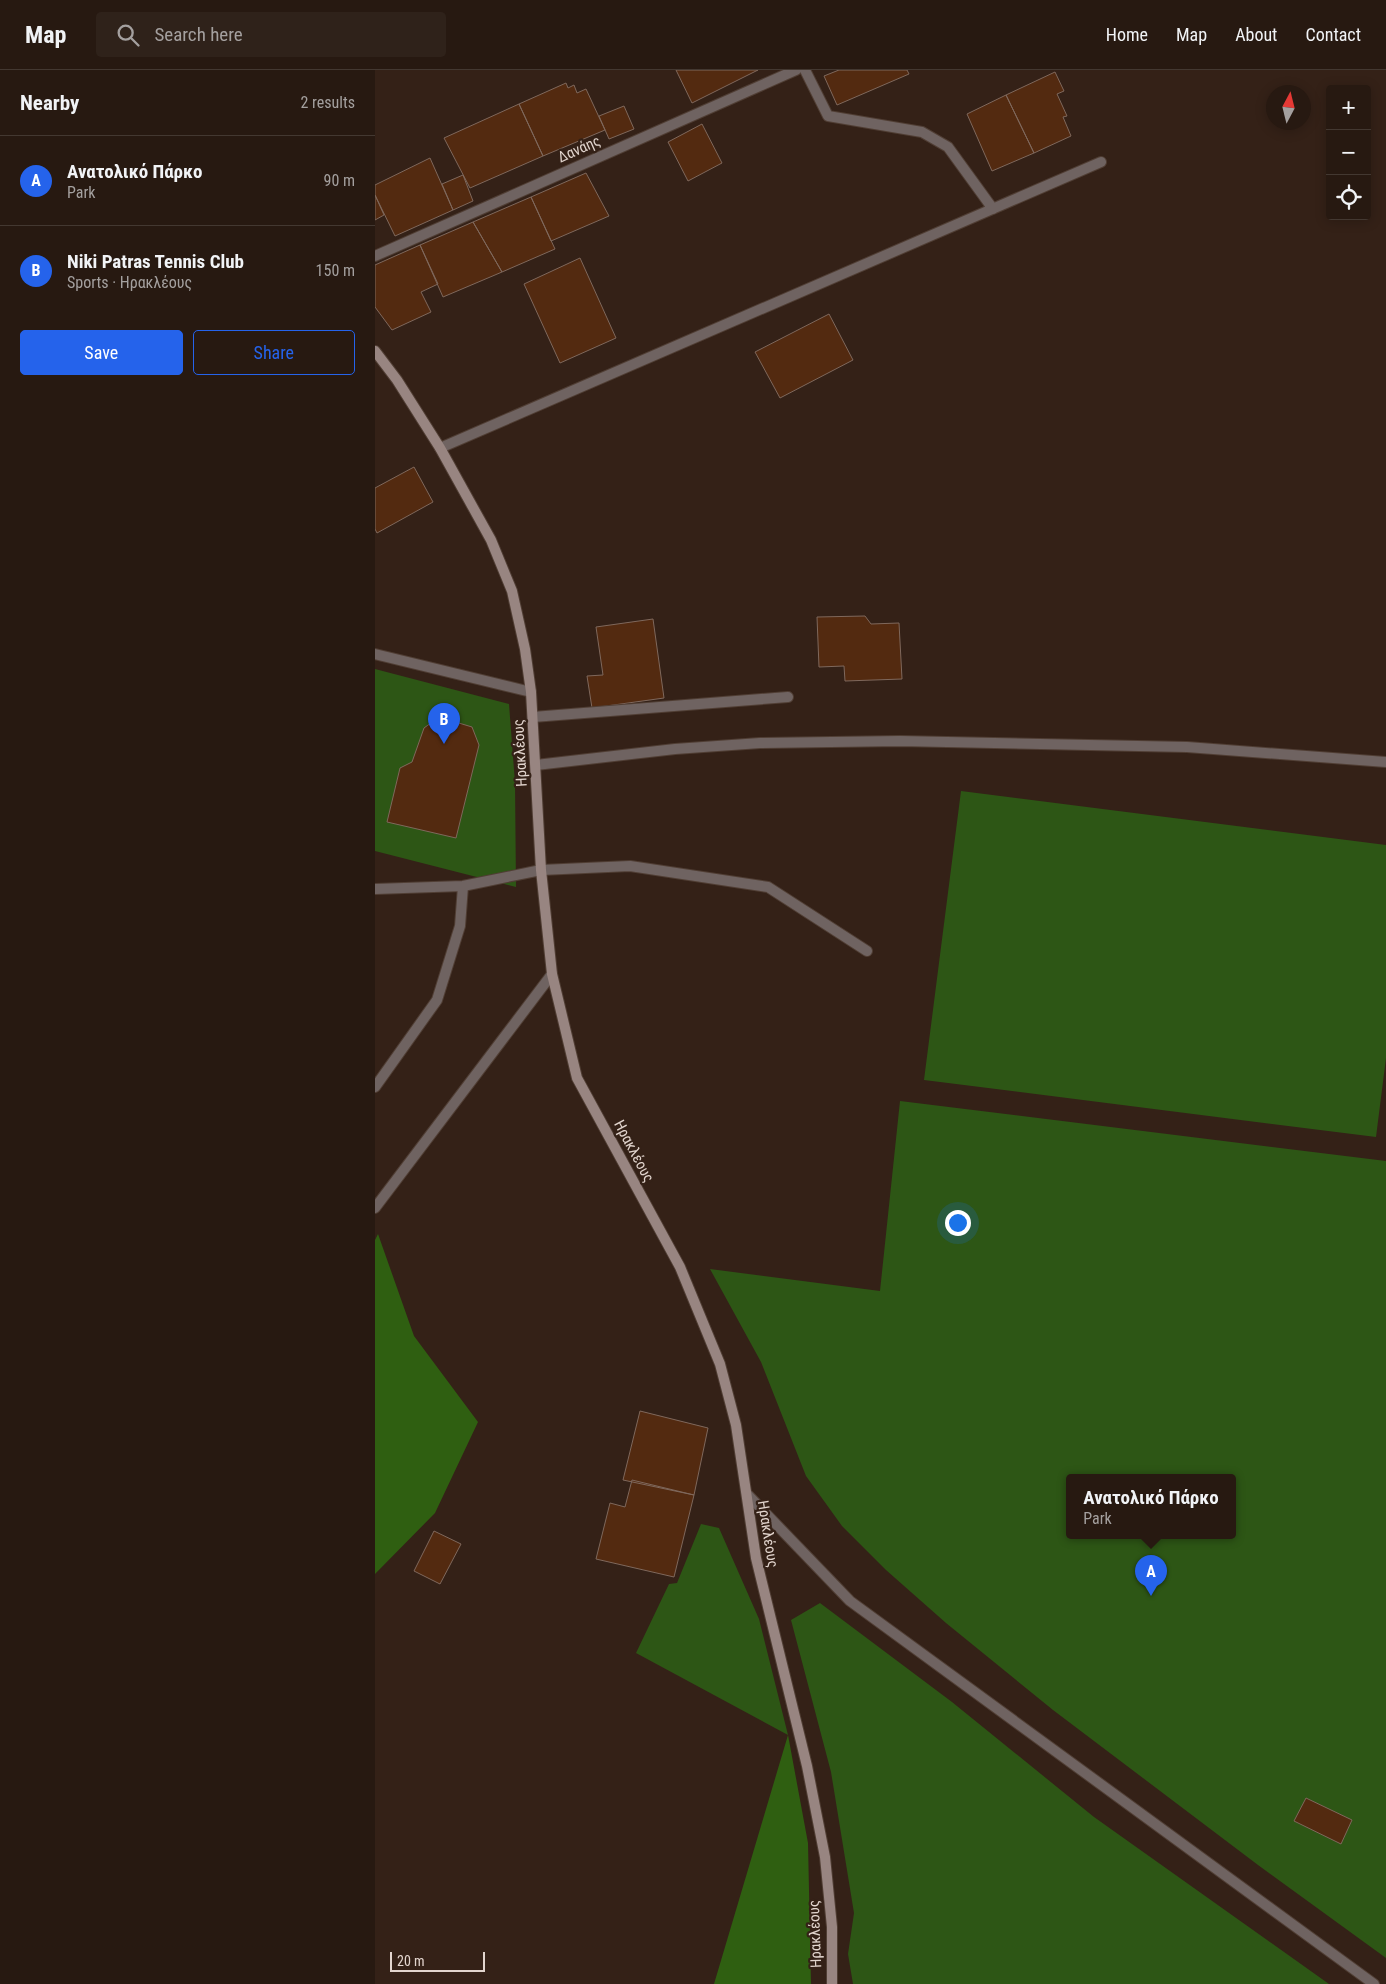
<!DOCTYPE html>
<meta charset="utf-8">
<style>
:root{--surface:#271911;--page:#2f221a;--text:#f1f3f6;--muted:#a4a09f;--line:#433831;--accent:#2563eb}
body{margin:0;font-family:"Roboto Condensed",sans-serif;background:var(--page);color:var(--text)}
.controls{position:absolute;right:15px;top:15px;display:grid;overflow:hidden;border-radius:5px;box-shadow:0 2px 12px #0003}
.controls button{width:45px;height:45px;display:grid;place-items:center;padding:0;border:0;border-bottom:1px solid var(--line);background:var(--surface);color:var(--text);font:25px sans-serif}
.compass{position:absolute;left:891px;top:15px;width:45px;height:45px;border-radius:50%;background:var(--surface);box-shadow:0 2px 12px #0003;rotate:7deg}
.scale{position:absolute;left:15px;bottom:12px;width:95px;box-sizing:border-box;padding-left:5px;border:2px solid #e2d5ce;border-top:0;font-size:14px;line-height:18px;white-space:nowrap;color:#e2d5ce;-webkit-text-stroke:4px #342117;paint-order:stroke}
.you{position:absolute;left:582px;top:1152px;width:18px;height:18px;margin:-12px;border:4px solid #fff;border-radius:50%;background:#1a73e8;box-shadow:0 0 0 8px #1a73e833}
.badge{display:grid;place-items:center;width:32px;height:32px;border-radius:50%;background:var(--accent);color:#fff;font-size:16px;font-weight:700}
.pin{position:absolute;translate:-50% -41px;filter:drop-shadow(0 1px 2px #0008)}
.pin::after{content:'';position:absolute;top:26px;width:18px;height:15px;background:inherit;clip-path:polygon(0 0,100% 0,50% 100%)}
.popup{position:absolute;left:691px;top:1404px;width:170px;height:65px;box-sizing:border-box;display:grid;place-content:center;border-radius:5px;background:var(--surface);filter:drop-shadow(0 1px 4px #0005);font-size:16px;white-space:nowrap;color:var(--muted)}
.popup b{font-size:19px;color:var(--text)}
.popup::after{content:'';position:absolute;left:50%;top:100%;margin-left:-10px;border:10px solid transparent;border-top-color:var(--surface)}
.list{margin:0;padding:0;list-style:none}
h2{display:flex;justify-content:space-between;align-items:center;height:65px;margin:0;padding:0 20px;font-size:21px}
h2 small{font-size:16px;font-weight:400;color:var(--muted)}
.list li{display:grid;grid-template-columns:32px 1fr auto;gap:15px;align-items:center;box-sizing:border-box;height:90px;padding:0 20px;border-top:1px solid var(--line)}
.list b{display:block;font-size:19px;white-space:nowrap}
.list p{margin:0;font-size:16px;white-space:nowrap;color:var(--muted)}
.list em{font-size:16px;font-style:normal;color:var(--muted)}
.actions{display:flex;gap:10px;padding:15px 20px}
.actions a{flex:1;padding:11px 0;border:1px solid var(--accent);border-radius:5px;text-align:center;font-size:18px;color:var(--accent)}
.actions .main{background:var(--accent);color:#fff}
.icon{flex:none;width:28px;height:28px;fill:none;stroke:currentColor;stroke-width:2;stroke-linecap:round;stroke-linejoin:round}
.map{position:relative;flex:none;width:1011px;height:1914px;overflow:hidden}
header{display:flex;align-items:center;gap:30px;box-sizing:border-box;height:70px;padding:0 25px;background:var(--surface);border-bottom:1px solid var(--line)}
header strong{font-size:24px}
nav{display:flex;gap:28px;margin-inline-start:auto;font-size:18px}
.search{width:350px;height:45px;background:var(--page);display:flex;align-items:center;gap:12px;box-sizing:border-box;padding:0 18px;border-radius:5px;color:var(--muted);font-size:19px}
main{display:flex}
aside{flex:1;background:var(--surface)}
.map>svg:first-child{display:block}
.green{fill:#2d5615;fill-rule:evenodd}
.forest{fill:#2f5f11}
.building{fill:#532a10;stroke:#7f685c}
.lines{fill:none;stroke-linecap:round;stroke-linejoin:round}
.lane-casing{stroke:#503e34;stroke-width:12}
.street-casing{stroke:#503e34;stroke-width:12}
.secondary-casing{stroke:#503e34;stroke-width:12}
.lane{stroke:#6f6361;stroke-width:10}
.street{stroke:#6f6361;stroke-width:10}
.secondary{stroke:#988581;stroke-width:10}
.labels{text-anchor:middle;stroke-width:4.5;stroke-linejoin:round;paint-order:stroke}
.street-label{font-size:15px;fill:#e2d5ce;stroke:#342117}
</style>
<header>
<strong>Map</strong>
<div class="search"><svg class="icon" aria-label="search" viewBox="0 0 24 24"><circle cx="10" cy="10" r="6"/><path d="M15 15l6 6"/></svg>Search here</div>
<nav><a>Home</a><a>Map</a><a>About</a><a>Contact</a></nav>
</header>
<main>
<aside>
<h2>Nearby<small>2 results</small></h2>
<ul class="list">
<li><span class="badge">A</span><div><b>Ανατολικό Πάρκο</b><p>Park</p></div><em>90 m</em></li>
<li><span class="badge">B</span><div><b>Niki Patras Tennis Club</b><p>Sports · Ηρακλέους</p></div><em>150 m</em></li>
</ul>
<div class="actions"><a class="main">Save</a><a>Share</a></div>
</aside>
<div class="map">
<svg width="1011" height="1914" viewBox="0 0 1011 1914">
<rect width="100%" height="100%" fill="#342117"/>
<!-- green -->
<path class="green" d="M0,599L134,634L140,713L141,817L0,781Z
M586,721L1011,775V988L1001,1067L549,1010Z
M525,1031L1011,1091V1888L883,1795L678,1640L571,1553L511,1500L467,1456L431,1406L386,1292L335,1199L505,1221ZM695,1407H857V1465H695Z
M326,1454L344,1458L384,1549L413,1665L261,1583L294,1514L302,1513Z
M445,1533L577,1632L719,1747L954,1914H478L473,1884L479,1843L456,1702L416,1550Z"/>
<!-- forest -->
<path class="forest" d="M3,1164L39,1266L103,1352L60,1443L0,1504V1170Z
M413,1665L433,1773L436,1914H339Z"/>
<!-- building -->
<path class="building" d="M301,0H383L317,33Z
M464,0H532L534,4L462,35L449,6Z
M680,2L689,21L682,24L692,46L688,47L696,66L659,83L631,25Z
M191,13L193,18L199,15L202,23L211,19L230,60L168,86L144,34Z
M631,25L659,83L617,101L592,44Z
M144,34L168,86L95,118L69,68Z
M249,36L259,59L234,69L224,46Z
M327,54L347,93L313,111L293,72Z
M55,88L78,140L20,166L0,125V115Z
M211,103L234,146L176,171L156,127Z
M88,105L98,131L78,140L67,114Z
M0,125L9,145L0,150Z
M156,127L180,179L127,202L98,152Z
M98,152L127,202L68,227L45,175Z
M45,175L63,214L46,222L56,242L17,260L0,237V195Z
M205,188L241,268L185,293L149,214Z
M454,244L478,290L405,328L380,282Z
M39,397L58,432L2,463L0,459V418Z
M490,546L496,554L524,553L527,609L470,611L469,596L444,597L442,547Z
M278,549L289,628L217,638L212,606L228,605L221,557Z
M64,647L97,657L104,675L81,768L12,752L25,698L37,692L49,658Z
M265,1341L333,1358L319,1425L248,1410Z
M257,1410L319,1425L299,1507L221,1489L235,1433L250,1437Z
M59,1461L86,1474L65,1514L39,1501Z
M931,1728L977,1750L966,1774L919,1751Z"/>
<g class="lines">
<defs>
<path id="lane" d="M158,647L413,627
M0,819L88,816L166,800L255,796L393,817L492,881
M0,1017L62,930L85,856L88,816
M372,1424L475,1531L999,1914"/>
<path id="street" d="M430,0L453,46L547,62L573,77L618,139
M0,186L421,0
M65,378L726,92
M0,584L156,622
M161,695L300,679L385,673L525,671L812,677L1011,692
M0,1138L177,904"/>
<path id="secondary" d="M0,281L22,310L65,378L116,470L137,521L150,579L156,622L166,800L177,904L202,1008L305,1197L345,1294L361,1355L381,1488L432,1696L450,1787L457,1857V1914"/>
</defs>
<!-- lane casing -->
<use href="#lane" class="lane-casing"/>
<!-- street casing -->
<use href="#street" class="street-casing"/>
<!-- secondary casing -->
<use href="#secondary" class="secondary-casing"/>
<!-- lane -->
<use href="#lane" class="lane"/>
<!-- street -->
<use href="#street" class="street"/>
<!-- secondary -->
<use href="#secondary" class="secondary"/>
</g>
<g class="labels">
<!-- street labels -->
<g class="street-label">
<text transform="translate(204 79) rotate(-24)" y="5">Δανάης</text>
<text transform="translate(145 683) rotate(-93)" y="5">Ηρακλέους</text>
<text transform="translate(259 1081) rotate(62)" y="5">Ηρακλέους</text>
<text transform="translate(393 1464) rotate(81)" y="5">Ηρακλέους</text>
<text transform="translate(440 1864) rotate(-92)" y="5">Ηρακλέους</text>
</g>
</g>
</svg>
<div class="controls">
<button>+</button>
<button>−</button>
<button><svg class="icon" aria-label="locate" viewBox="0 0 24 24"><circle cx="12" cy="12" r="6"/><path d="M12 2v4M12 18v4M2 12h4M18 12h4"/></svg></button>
</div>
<svg class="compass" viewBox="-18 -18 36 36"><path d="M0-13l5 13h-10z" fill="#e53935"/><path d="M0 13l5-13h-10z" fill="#a4a09f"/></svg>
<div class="scale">20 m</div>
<div class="you"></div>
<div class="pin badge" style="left:776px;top:1526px">A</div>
<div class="popup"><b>Ανατολικό Πάρκο</b>Park</div>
<div class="pin badge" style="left:69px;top:674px">B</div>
</div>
</main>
